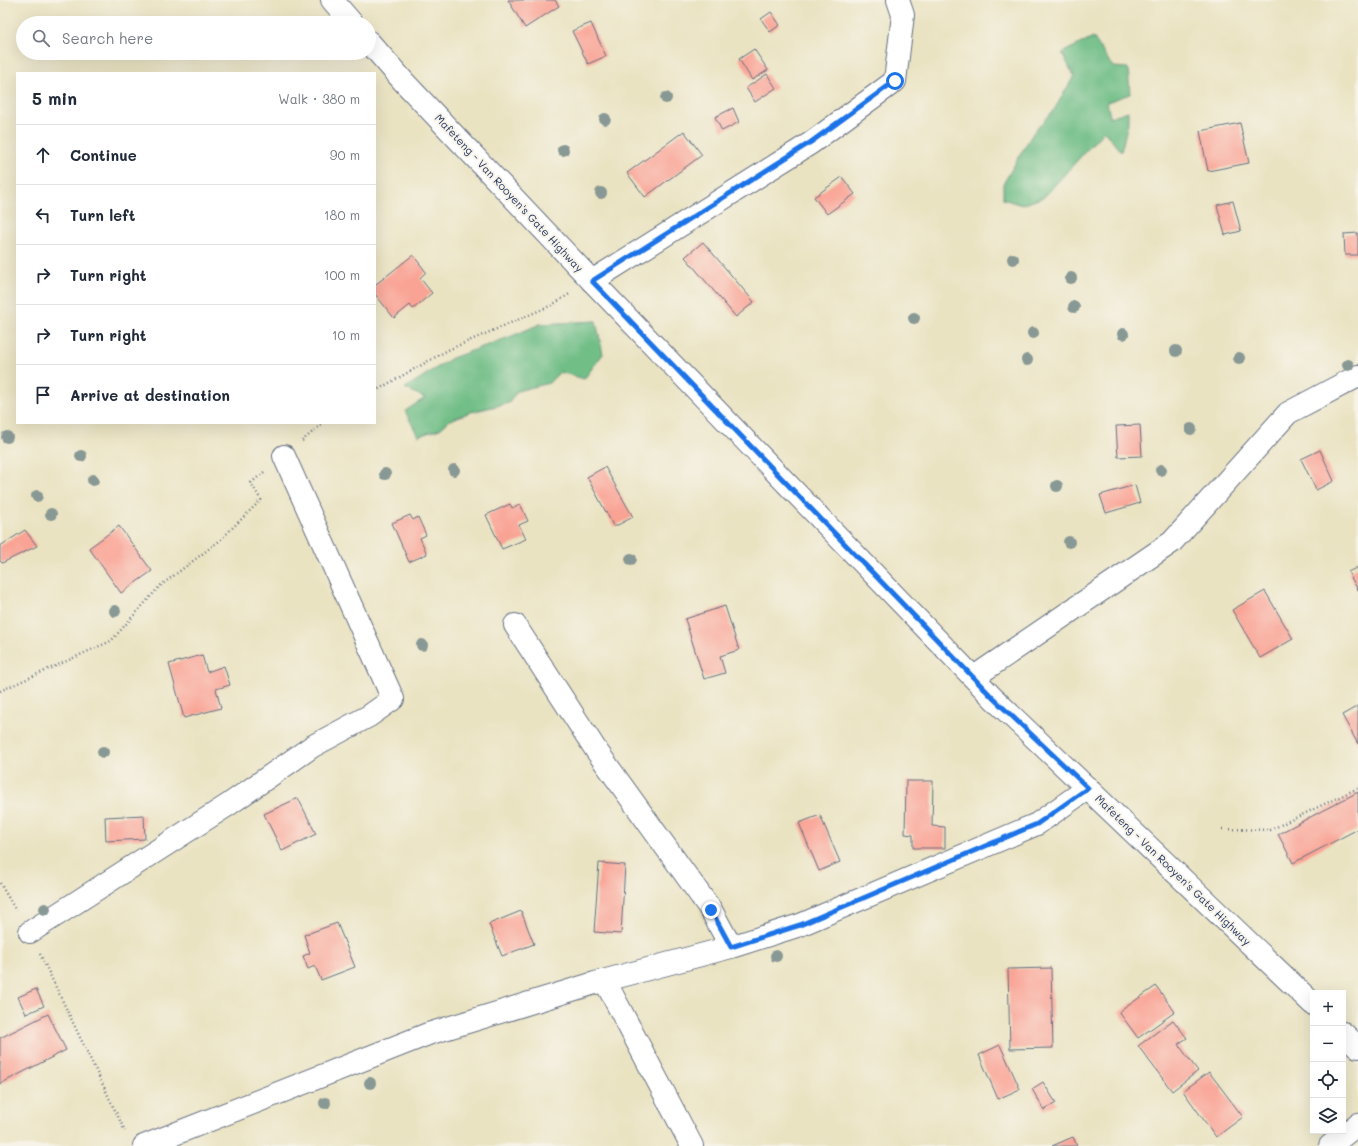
<!DOCTYPE html>
<meta charset="utf-8">
<style>
:root{--surface:#fff;--page:#f2f2f3;--text:#1f2937;--muted:#747a83;--line:#e0e1e3}
body{margin:0;font-family:Mali,sans-serif;background:var(--page);color:var(--text)}
.controls{position:absolute;right:12px;bottom:12px;display:grid;overflow:hidden;border-radius:0px;box-shadow:0 4px 16px #0002}
.controls button{width:36px;height:36px;display:grid;place-items:center;padding:0;border:0;border-bottom:1px solid var(--line);background:var(--surface);color:var(--text);font:20px sans-serif}
.stop{position:absolute;width:12px;height:12px;margin:-9px;border:3px solid #1a73e8;border-radius:50%;background:#fff}
.stop.end{background:#1a73e8;border-color:#fff;box-shadow:0 1px 4px #0008}
.list{margin:0;padding:0;list-style:none}
h2{display:flex;justify-content:space-between;align-items:center;height:52px;margin:0;padding:0 16px;font-size:17px}
h2 small{font-size:13px;font-weight:400;color:var(--muted)}
.list li{display:grid;grid-template-columns:26px 1fr auto;gap:12px;align-items:center;box-sizing:border-box;height:60px;padding:0 16px;border-top:1px solid var(--line)}
.list b{display:block;font-size:15px;white-space:nowrap}
.list em{font-size:13px;font-style:normal;color:var(--muted)}
.icon{flex:none;width:22px;height:22px;fill:none;stroke:currentColor;stroke-width:2;stroke-linecap:round;stroke-linejoin:round}
.map{position:relative;flex:none;width:1358px;height:1146px;overflow:hidden}
.search{position:absolute;background:var(--surface);box-shadow:0 4px 16px #0002;left:16px;top:16px;width:360px;height:44px;display:flex;align-items:center;gap:10px;box-sizing:border-box;padding:0 14px;border-radius:22px;color:var(--muted);font-size:15px}
.panel{position:absolute;background:var(--surface);box-shadow:0 4px 16px #0002;left:16px;top:72px;width:360px;height:352px;border-radius:0px}
.map>svg:first-child{display:block}
.forest{fill:#71be87;stroke:#467672}
.building{fill:#f9a394}
.lines{fill:none;stroke-linecap:round;stroke-linejoin:round}
.minor-casing{stroke:#636e81;stroke-width:24}
.major-casing{stroke:#636e81;stroke-width:24}
.path{stroke:#636e81;stroke-width:2.5;stroke-dasharray:1 3;stroke-linecap:butt}
.minor{stroke:#fff;stroke-width:22}
.major{stroke:#fff;stroke-width:22}
.tree{fill:#889894}
.route{stroke:#1a73e8;stroke-width:5}
.labels{text-anchor:middle;stroke-width:4;stroke-linejoin:round;paint-order:stroke}
.street-label{font-size:11px;fill:#1b2f5e;stroke:#f7f3e8}
</style>
<div class="map">
<svg width="1358" height="1146" viewBox="0 0 1358 1146">
<rect width="100%" height="100%" fill="#f7f3e8"/>
<filter id="ink" filterUnits="userSpaceOnUse"><feTurbulence type="fractalNoise" baseFrequency=".025" numOctaves="2"/><feDisplacementMap in="SourceGraphic" scale="8" xChannelSelector="R" yChannelSelector="G"/><feConvolveMatrix kernelMatrix="1 2 1 2 8 2 1 2 1" color-interpolation-filters="sRGB"/></filter>
<filter id="wash" filterUnits="userSpaceOnUse"><feTurbulence type="fractalNoise" baseFrequency=".012" numOctaves="4" result="noise"/><feDisplacementMap in="SourceGraphic" scale="16" xChannelSelector="R" yChannelSelector="G"/><feGaussianBlur stdDeviation="0.9" result="paint"/><feColorMatrix in="noise" values="0 0 0 0 0 0 0 0 0 0 0 0 0 0 0 0 0 1.4 0 .05"/><feComposite in="paint" operator="in"/></filter>
<g filter="url(#wash)">
<rect width="100%" height="100%" fill="#eae3c2"/>
<!-- forest -->
<path class="forest" d="M1093,37L1113,67L1128,68L1130,94L1107,102L1110,117L1128,111V123L1121,152L1104,131L1044,197L1022,205L1003,199V184L1033,133L1054,110L1074,76L1062,53Z
M596,321L603,354L584,379L560,372L549,383L517,391L509,403L471,412L450,420L440,429L418,436L405,411L425,398L405,388L452,358L512,336L540,324Z"/>
<g id="blocks">
<!-- building -->
<path class="building" d="M508,0H555L559,6L525,28Z
M771,12L780,25L770,32L761,19Z
M591,23L606,56L588,64L572,31Z
M754,49L768,70L752,80L739,59Z
M767,74L776,88L755,102L746,88Z
M733,108L739,122L722,131L715,117Z
M1240,123L1249,163L1208,171L1200,131Z
M684,131L702,155L645,197L627,173Z
M842,177L855,194L827,214L814,197Z
M1233,201L1241,231L1225,235L1217,205Z
M1358,233V255H1345L1344,234Z
M703,242L754,302L736,317L685,257Z
M413,255L426,272L420,278L432,293L413,309L410,305L394,318L375,294V285Z
M1140,425L1142,456L1118,457L1116,426Z
M1320,450L1334,481L1316,490L1301,459Z
M605,467L633,517L614,527L587,477Z
M1135,485L1140,503L1106,513L1100,495Z
M510,504L512,508L520,504L528,521L519,525L526,539L502,549L486,515Z
M410,515L413,520L418,517L426,535L420,538L427,554L409,562L392,523Z
M119,526L152,571L121,593L89,548Z
M25,530L37,546L2,563L0,561V546Z
M1358,567V590L1348,572Z
M1265,591L1293,639L1260,658L1232,610Z
M725,606L739,650L720,656L725,673L704,679L685,619Z
M202,655L207,672L224,666L230,685L216,689L221,708L184,718L169,664Z
M1358,706V744L1342,715Z
M906,781H933L932,826L945,827V848H913V835L905,834Z
M1358,792V829L1293,863L1278,834Z
M298,798L316,834L282,851L264,814Z
M144,815L145,839L106,841L105,817Z
M820,815L840,862L819,871L799,823Z
M599,863L625,865L621,934L594,932Z
M521,911L534,944L502,956L489,924Z
M337,923L355,967L321,980L315,966L308,969L303,956L310,953L304,935Z
M1051,968L1053,1048L1010,1049L1008,969Z
M1156,986L1175,1012L1138,1038L1119,1012Z
M36,989L44,1006L26,1014L18,997Z
M48,1014L66,1050L0,1084V1038Z
M1173,1020L1187,1038L1178,1044L1198,1071L1172,1091L1138,1046Z
M1000,1045L1020,1089L998,1099L979,1055Z
M1209,1072L1243,1117L1216,1137L1183,1091Z
M1043,1082L1056,1103L1044,1110L1032,1089Z
M1073,1137L1077,1146H1052Z"/>
</g>
</g>
<g filter="url(#ink)">
<use href="#blocks" fill-opacity="0" stroke="#636e81" stroke-width="1"/>
<g class="lines">
<defs>
<path id="minor" d="M592,281L811,143L895,81L903,15L898,0
M515,625L596,750L711,910L731,947
M974,677L1172,542L1288,413L1358,376
M30,932L228,805L313,746L369,716L393,699L284,456
M605,981L692,1146
M144,1146L428,1034L595,983L731,947L800,925L1037,824L1088,788
M1330,1146L1358,1124"/>
<path id="major" d="M332,0L352,23
M369,42L404,82L592,281L994,699L1313,1004
M1343,1033L1358,1047"/>
</defs>
<!-- minor casing -->
<use href="#minor" class="minor-casing"/>
<!-- major casing -->
<use href="#major" class="major-casing"/>
<!-- path -->
<path class="path" d="M375,391L448,350L552,305L571,293
M302,441L323,423
M0,691L111,641L160,586L218,542L261,500L251,483L264,472
M1222,829L1270,830L1358,788
M0,883L16,911
M40,954L125,1131"/>
<!-- minor -->
<use href="#minor" class="minor"/>
<!-- major -->
<use href="#major" class="major"/>
</g>
<!-- trees -->
<g class="tree">
<circle cx="666" cy="98" r="6"/>
<circle cx="605" cy="119" r="6"/>
<circle cx="563" cy="150" r="6"/>
<circle cx="601" cy="193" r="6"/>
<circle cx="1013" cy="259" r="6"/>
<circle cx="1071" cy="278" r="6"/>
<circle cx="1074" cy="307" r="6"/>
<circle cx="914" cy="318" r="6"/>
<circle cx="1033" cy="333" r="6"/>
<circle cx="1123" cy="334" r="6"/>
<circle cx="1176" cy="351" r="6"/>
<circle cx="1239" cy="358" r="6"/>
<circle cx="1027" cy="360" r="6"/>
<circle cx="1348" cy="365" r="6"/>
<circle cx="1191" cy="429" r="6"/>
<circle cx="7" cy="437" r="6"/>
<circle cx="81" cy="456" r="6"/>
<circle cx="454" cy="470" r="6"/>
<circle cx="1161" cy="470" r="6"/>
<circle cx="385" cy="474" r="6"/>
<circle cx="93" cy="480" r="6"/>
<circle cx="1057" cy="486" r="6"/>
<circle cx="37" cy="496" r="6"/>
<circle cx="51" cy="514" r="6"/>
<circle cx="1069" cy="542" r="6"/>
<circle cx="631" cy="559" r="6"/>
<circle cx="115" cy="611" r="6"/>
<circle cx="422" cy="645" r="6"/>
<circle cx="103" cy="752" r="6"/>
<circle cx="45" cy="909" r="6"/>
<circle cx="776" cy="956" r="6"/>
<circle cx="370" cy="1083" r="6"/>
<circle cx="325" cy="1103" r="6"/>
</g>
</g>
<g class="lines" filter="url(#ink)">
<!-- route -->
<path class="route" d="M711,910L731,947L800,925L1037,824L1088,788L994,699L592,281L811,142L895,81"/>
</g>
<g class="labels">
<!-- street labels -->
<g class="street-label">
<text transform="translate(509 193) rotate(47)" y="4">Mafeteng - Van Rooyen's Gate Highway</text>
<text transform="translate(1173 870) rotate(44)" y="4">Mafeteng - Van Rooyen's Gate Highway</text>
</g>
</g>
</svg>
<div class="controls">
<button>+</button>
<button>−</button>
<button><svg class="icon" aria-label="locate" viewBox="0 0 24 24"><circle cx="12" cy="12" r="6"/><path d="M12 2v4M12 18v4M2 12h4M18 12h4"/></svg></button>
<button><svg class="icon" aria-label="layers" viewBox="0 0 24 24"><path d="M12 4l9 5-9 5-9-5zM3 14l9 5 9-5"/></svg></button>
</div>
<div class="stop" style="left:895px;top:81px"></div>
<div class="stop end" style="left:711px;top:910px"></div>
<div class="search"><svg class="icon" aria-label="search" viewBox="0 0 24 24"><circle cx="10" cy="10" r="6"/><path d="M15 15l6 6"/></svg>Search here</div>
<section class="panel">
<h2>5 min<small>Walk · 380 m</small></h2>
<ul class="list">
<li><svg class="icon" aria-label="ahead" viewBox="0 0 24 24"><path d="M12 20V5M6 11l6-6 6 6"/></svg><div><b>Continue</b></div><em>90 m</em></li>
<li><svg class="icon" aria-label="left" viewBox="0 0 24 24"><path d="M17 20v-9H6M10 6l-5 5 5 5"/></svg><div><b>Turn left</b></div><em>180 m</em></li>
<li><svg class="icon" aria-label="right" viewBox="0 0 24 24"><path d="M7 20v-9h11M14 6l5 5-5 5"/></svg><div><b>Turn right</b></div><em>100 m</em></li>
<li><svg class="icon" aria-label="right" viewBox="0 0 24 24"><path d="M7 20v-9h11M14 6l5 5-5 5"/></svg><div><b>Turn right</b></div><em>10 m</em></li>
<li><svg class="icon" aria-label="arrive" viewBox="0 0 24 24"><path d="M6 21V4h12l-3 4 3 4H6"/></svg><div><b>Arrive at destination</b></div></li>
</ul>
</section>
</div>
